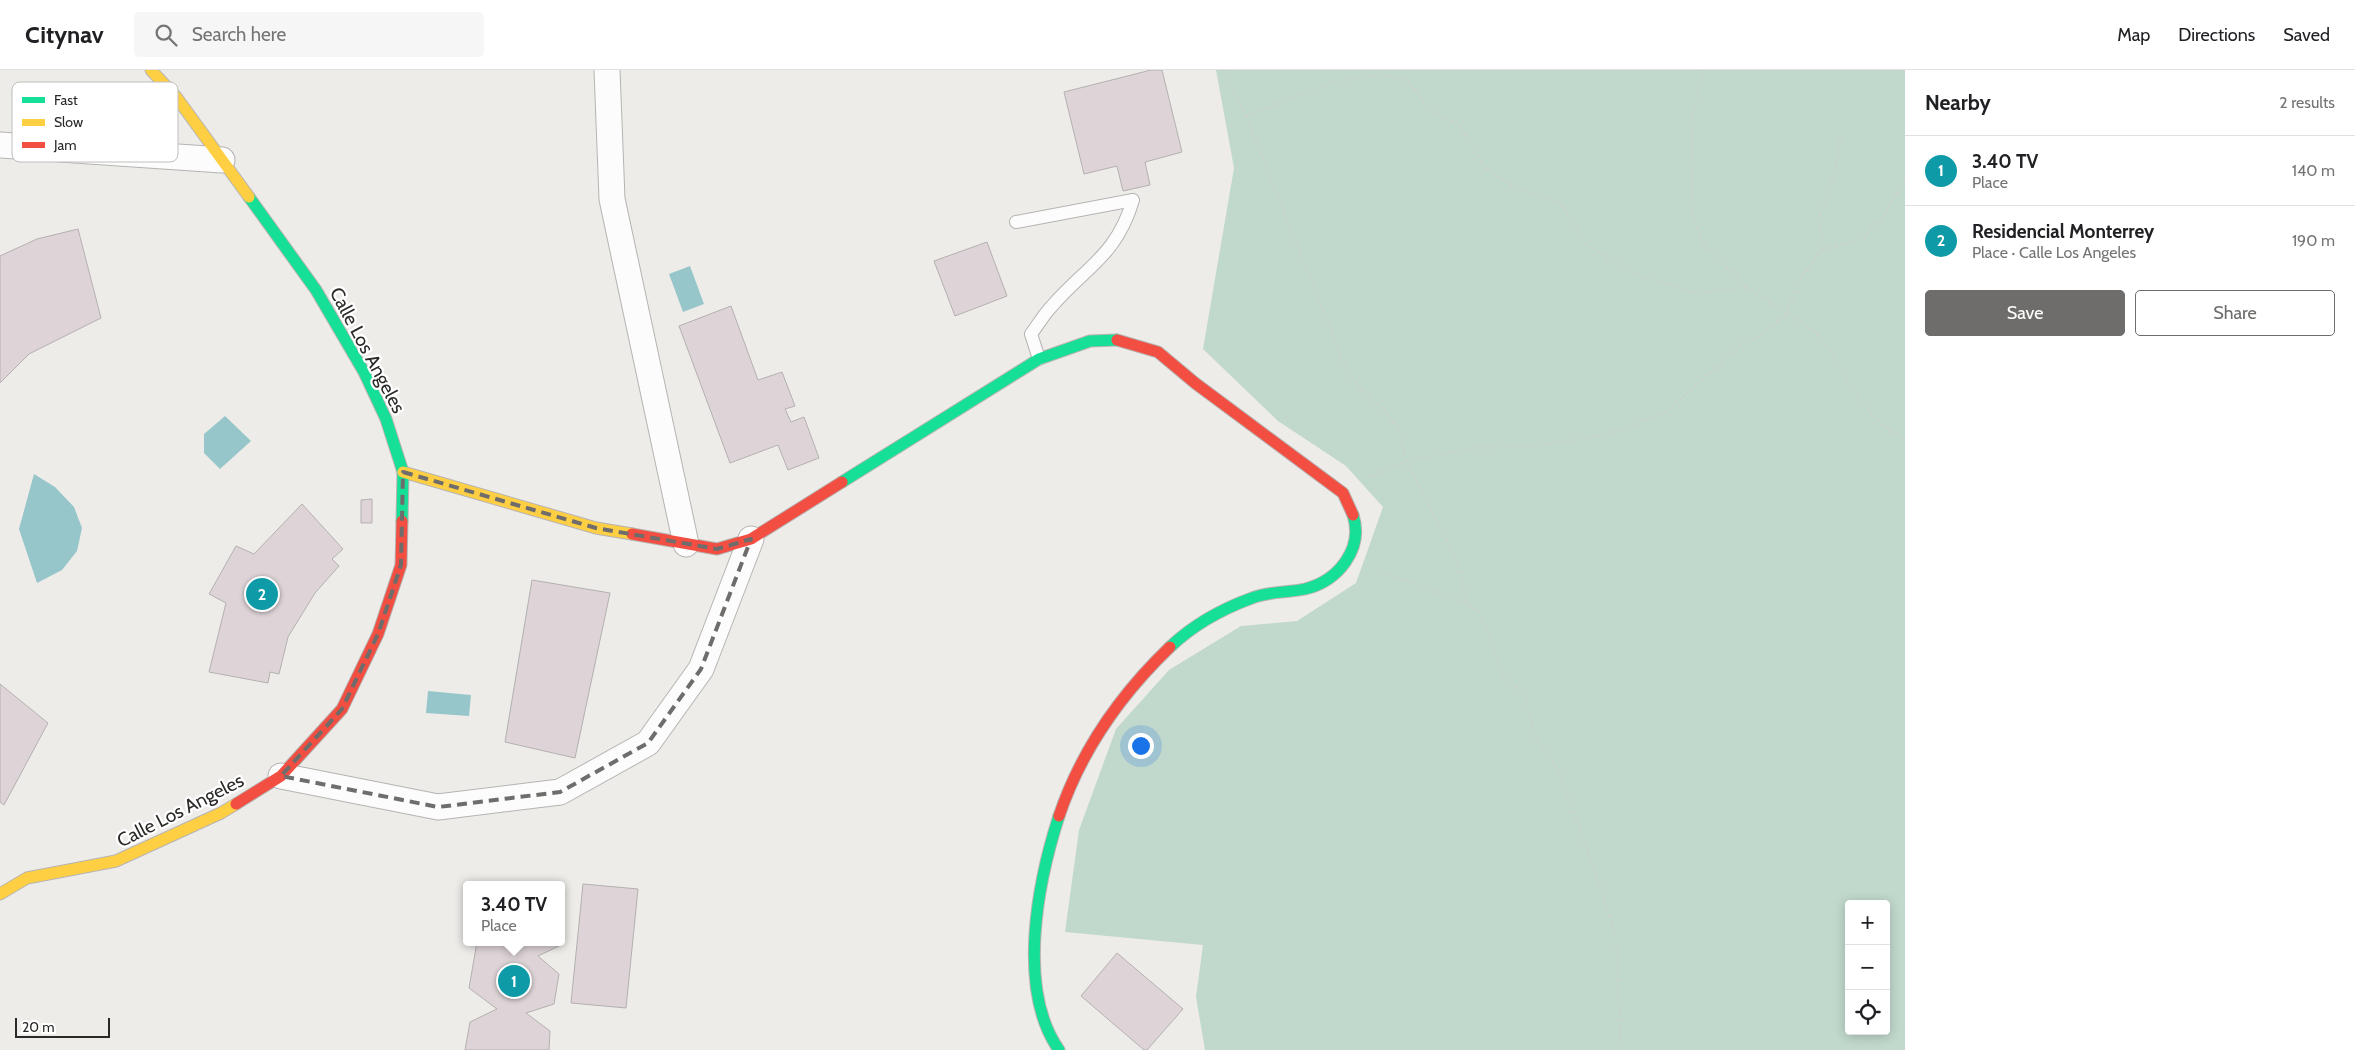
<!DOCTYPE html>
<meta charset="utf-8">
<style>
:root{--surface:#fff;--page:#f6f6f6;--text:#202124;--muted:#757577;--line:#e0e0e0;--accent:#6f6d6b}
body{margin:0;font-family:Cabin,sans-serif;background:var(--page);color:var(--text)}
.controls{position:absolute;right:15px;bottom:15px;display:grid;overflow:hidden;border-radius:5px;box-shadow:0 2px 12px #0003}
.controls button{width:45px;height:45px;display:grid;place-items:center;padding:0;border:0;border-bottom:1px solid var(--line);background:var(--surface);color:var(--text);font:25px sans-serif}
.scale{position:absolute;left:15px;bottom:12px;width:95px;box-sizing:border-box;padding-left:5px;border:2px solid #2b2927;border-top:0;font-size:14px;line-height:18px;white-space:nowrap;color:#2b2927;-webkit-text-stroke:4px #fff;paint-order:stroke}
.you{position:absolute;left:1140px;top:675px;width:18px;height:18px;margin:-12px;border:4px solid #fff;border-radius:50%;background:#1a73e8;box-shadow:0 0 0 8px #1a73e833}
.badge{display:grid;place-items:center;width:32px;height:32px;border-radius:50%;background:var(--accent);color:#fff;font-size:16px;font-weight:700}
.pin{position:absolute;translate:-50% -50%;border:2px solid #fff;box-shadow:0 1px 5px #0006}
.popup{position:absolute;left:463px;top:811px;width:102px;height:65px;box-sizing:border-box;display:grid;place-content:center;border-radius:5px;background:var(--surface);filter:drop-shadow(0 1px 4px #0005);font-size:16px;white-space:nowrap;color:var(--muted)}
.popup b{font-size:19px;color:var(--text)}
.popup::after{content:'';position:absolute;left:50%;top:100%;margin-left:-10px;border:10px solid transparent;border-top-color:var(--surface)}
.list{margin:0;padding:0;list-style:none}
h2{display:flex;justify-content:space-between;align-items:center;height:65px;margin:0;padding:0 20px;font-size:21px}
h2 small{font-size:16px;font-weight:400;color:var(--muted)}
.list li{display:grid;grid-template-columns:32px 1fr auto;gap:15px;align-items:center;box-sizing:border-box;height:70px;padding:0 20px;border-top:1px solid var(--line)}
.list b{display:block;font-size:19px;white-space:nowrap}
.list p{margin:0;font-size:16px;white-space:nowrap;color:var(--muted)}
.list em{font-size:16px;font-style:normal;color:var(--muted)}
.actions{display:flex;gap:10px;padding:15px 20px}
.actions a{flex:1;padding:11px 0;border:1px solid var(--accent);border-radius:5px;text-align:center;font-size:18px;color:var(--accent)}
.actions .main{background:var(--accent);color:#fff}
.icon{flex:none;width:28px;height:28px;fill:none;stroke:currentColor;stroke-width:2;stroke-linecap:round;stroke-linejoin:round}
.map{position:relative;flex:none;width:1905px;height:980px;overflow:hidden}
header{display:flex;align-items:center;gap:30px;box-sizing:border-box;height:70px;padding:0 25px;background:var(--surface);border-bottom:1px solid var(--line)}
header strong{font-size:24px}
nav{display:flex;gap:28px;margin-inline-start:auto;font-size:18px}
.search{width:350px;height:45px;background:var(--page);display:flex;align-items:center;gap:12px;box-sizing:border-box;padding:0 18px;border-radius:5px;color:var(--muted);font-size:19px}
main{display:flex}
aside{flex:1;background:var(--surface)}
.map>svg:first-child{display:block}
.green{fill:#c1d8cc;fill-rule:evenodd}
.water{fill:#96c6ca}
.building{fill:#ded4d8;stroke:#b3b0b0}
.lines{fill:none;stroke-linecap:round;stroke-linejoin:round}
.lane-casing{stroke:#b6b4b2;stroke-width:14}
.street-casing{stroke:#b6b4b2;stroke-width:27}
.fast-casing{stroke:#b6b4b2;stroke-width:13}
.slow-casing{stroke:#b6b4b2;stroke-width:13}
.jam-casing{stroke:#b6b4b2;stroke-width:13}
.path{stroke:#cecdcc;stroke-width:3;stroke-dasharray:1 4;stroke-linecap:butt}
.lane{stroke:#fcfcfc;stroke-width:12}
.street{stroke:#fcfcfc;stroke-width:25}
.fast{stroke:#16e098;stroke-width:11}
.slow{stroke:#ffcf43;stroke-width:11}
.jam{stroke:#f24e42;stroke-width:11}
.marked{fill:none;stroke:#6f6d6b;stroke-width:4;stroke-dasharray:10 6;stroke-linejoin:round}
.labels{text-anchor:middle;stroke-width:4.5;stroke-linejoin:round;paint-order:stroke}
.street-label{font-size:19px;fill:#2b2927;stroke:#fff}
.key{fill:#fff;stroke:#bfbfbe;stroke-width:1}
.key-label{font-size:14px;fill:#2b2927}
</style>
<header>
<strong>Citynav</strong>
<div class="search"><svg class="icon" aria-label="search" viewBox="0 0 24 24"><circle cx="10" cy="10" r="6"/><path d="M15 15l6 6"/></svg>Search here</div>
<nav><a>Map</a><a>Directions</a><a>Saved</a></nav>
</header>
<main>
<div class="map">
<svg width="1905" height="980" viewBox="0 0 1905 980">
<rect width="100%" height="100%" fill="#eeece9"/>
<!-- green -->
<path class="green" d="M1216,0H1905V980H1205L1196,927L1203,875L1065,862L1079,760L1116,659L1169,600L1241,556L1297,551L1356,513L1383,437L1346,396L1278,351L1203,279L1234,98ZM1849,834H1886V961H1849Z"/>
<!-- water -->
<path class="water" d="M690,196L704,234L683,242L669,204Z
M225,346L251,371L220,399L204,383V364Z
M34,404L55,417L74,437L82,458L77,481L62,500L37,513L19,459Z
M428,621L471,625L469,646L426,643Z"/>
<!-- building -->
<path class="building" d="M1151,0H1162L1182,82L1145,92L1150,115L1123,121L1117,96L1084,104L1064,22Z
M78,159L101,248L29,284L0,313V186L37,169Z
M987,172L1007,226L955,246L934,191Z
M731,236L758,310L782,302L795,336L785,339L791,352L804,347L819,388L788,400L778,375L730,393L679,256Z
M372,429V453H361V430Z
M302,434L343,479L332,489L339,496L315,523L288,567L279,604L270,602L268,613L209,602L226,533L209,524L236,476L254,484Z
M532,510L610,523L575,688L505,672Z
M0,614L48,653L4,735L0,732Z
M583,814L638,819L626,938L571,933Z
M562,848L564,850L561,875L538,886L559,904L554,934L526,943L550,961L549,980H465L470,952L497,939L469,918L477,872H562Z
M1117,883L1183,939L1147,980H1144L1081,926Z"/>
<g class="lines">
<defs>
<path id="lane" d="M1016,152L1133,130C1117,185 1086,197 1052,236C1044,244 1038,255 1031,264L1039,289"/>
<path id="street" d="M607,0L612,129L686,474
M0,75L222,90
M281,706L438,737L560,722L648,673L701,599L751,469"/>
<path id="fast" d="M249,127L316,220L364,302L386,349L403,402L402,451
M842,412L1039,289L1090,271L1117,270
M1170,577C1193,555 1222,539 1252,528C1269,521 1287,523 1305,519C1338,511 1364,479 1353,445
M1059,980C1016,919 1038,811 1059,746"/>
<path id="slow" d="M151,0L177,28L249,127
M403,402L596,458L632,464
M0,824L27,808L116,791L221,743L236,734"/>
<path id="jam" d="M1117,270L1158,282L1195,313L1343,423L1353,445
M632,464L717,479L751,469L842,412
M236,734L281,706L342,639L378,564L401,495L402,451
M1059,746C1081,681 1121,624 1170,577"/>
</defs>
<!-- lane casing -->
<use href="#lane" class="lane-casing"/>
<!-- street casing -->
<use href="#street" class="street-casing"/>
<!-- fast casing -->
<use href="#fast" class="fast-casing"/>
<!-- slow casing -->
<use href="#slow" class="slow-casing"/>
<!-- jam casing -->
<use href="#jam" class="jam-casing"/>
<!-- path -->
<path class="path" d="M1224,0L1246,46L1349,306L1363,322L1385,342L1399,359L1406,391L1459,495L1467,535
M1704,0L1692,47V140L1701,171L1746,217L1787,244L1798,212L1822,180L1862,169L1884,146L1905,109
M1246,46L1335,11L1378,6L1406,9L1431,40L1460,56L1485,98L1511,115L1560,134L1588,176L1641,206L1696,223L1746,217
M1822,180L1820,145L1837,95L1840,67
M1369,407L1406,391L1474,378L1531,376L1590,368L1631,356L1666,342L1742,274L1761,265L1787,244C1796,250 1810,255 1816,263C1846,298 1860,349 1905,369
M1377,500L1457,530L1479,542L1504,607L1524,625L1534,664L1559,701L1604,828L1616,867L1621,980"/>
<!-- lane -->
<use href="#lane" class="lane"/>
<!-- street -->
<use href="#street" class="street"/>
<!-- fast -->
<use href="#fast" class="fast"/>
<!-- slow -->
<use href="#slow" class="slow"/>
<!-- jam -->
<use href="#jam" class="jam"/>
</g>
<!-- marked area -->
<path class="marked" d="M403,402L596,458L717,479L751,469L701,599L648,673L560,722L438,737L281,706L342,639L378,564L401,495Z"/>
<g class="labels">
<!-- street labels -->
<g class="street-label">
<text transform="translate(368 280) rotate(62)" y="7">Calle Los Angeles</text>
<text transform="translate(180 740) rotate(-27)" y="7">Calle Los Angeles</text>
</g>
</g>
<!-- legend -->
<rect x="12" y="12" width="166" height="80" rx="8" class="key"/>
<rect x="22" y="27" width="23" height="6" fill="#16e098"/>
<rect x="22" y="49" width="23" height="7" fill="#ffcf43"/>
<rect x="22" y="72" width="23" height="6" fill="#f24e42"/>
<g class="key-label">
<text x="54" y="35">Fast</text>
<text x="54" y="57">Slow</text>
<text x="54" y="80">Jam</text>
</g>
</svg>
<div class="controls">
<button>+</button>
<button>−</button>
<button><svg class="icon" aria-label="locate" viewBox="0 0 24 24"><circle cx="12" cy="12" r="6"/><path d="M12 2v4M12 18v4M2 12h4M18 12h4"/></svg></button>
</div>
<div class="scale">20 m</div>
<div class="you"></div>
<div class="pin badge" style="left:514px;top:911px;background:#0f9aa8">1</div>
<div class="popup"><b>3.40 TV</b>Place</div>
<div class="pin badge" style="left:262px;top:524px;background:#0f9aa8">2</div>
</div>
<aside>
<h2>Nearby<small>2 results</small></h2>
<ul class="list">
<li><span class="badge" style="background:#0f9aa8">1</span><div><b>3.40 TV</b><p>Place</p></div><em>140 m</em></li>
<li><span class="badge" style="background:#0f9aa8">2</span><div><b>Residencial Monterrey</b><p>Place · Calle Los Angeles</p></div><em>190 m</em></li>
</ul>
<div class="actions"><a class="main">Save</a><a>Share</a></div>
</aside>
</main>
